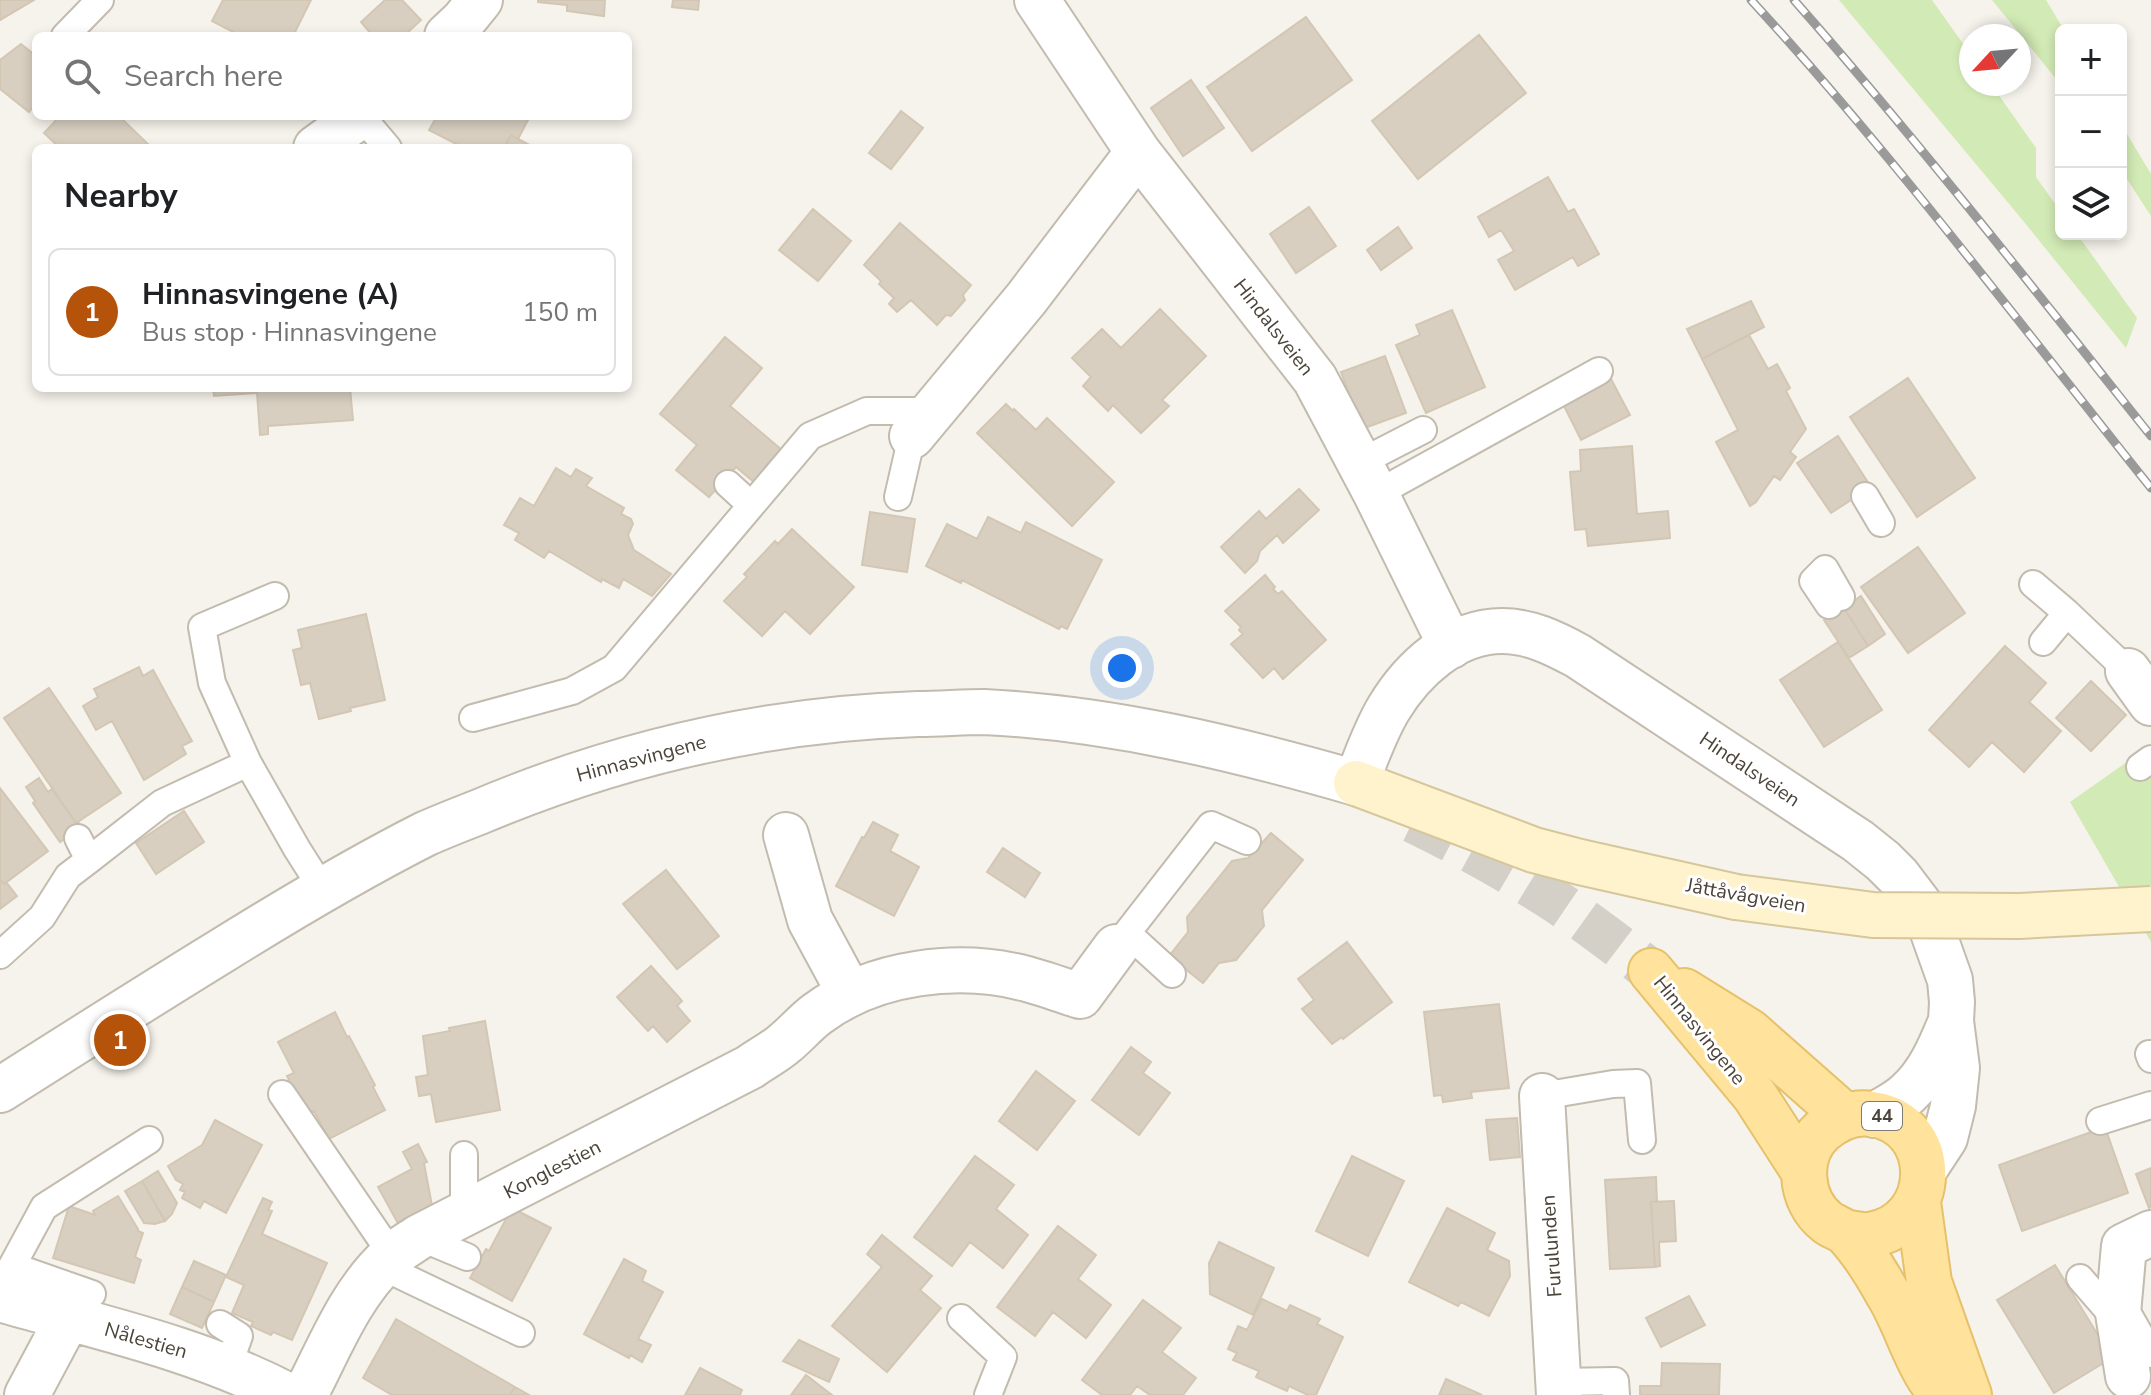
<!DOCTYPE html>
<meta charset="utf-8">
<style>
:root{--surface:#fff;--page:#f6f6f6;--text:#202124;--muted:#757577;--line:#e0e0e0;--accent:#b45309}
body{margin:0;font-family:"Nunito Sans",sans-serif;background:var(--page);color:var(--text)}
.controls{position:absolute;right:24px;top:24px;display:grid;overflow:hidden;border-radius:12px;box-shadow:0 4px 12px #0003}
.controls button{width:72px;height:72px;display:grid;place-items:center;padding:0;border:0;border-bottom:2px solid var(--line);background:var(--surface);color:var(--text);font:40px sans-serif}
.compass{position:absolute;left:1959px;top:24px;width:72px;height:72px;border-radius:50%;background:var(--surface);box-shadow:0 4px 12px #0003;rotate:244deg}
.you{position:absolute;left:1122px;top:668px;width:28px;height:28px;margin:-20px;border:6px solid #fff;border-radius:50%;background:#1a73e8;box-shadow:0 0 0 12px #1a73e833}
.badge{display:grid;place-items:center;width:52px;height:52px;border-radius:50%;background:var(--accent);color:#fff;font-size:26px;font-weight:700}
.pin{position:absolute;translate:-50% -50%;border:4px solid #fff;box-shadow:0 2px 8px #0006}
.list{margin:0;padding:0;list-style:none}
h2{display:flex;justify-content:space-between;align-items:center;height:104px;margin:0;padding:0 32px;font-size:34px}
h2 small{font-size:26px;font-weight:400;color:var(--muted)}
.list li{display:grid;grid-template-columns:52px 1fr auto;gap:24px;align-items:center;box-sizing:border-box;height:128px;margin:0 16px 16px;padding:0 16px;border:2px solid var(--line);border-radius:12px}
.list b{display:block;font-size:30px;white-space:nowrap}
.list p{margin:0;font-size:26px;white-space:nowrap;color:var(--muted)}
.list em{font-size:26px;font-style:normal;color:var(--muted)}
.icon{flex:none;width:44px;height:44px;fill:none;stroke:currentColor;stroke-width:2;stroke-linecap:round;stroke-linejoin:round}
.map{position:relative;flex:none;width:2151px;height:1395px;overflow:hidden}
.search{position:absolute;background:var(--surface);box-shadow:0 4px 12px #0003;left:32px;top:32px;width:600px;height:88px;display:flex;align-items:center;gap:20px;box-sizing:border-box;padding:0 28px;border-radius:12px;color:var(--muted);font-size:30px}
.panel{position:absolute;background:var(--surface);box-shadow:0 4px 12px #0003;left:32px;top:144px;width:600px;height:248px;border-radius:12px}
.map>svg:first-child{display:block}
.green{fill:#d2eab5}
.building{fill:#d8cfc1;stroke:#d3c7b4;stroke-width:2}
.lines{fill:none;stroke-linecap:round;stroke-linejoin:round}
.primary-tunnel{stroke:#d4d0c8;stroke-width:44;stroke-dasharray:44 22;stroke-linecap:butt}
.lane-casing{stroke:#c2bbae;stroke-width:30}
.street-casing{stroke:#c2bbae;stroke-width:48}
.secondary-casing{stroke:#d6c79b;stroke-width:48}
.primary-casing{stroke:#e6c16a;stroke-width:48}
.lane{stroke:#fff;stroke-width:26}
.street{stroke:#fff;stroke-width:44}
.secondary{stroke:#fff3cd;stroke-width:44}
.primary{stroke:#ffe39c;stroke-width:44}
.rail-casing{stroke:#9a9a9a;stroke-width:9}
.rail{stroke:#fff;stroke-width:6;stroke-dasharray:18;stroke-linecap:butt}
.secondary-bridge-casing{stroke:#d6c79b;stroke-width:48;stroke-linecap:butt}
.secondary-bridge{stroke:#fff3cd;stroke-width:44}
.labels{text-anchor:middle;stroke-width:6;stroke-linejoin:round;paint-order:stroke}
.shield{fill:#fff;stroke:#817c74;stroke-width:2}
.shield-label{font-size:18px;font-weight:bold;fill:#4b4439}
.street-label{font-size:20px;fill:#4b4439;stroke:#fff}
</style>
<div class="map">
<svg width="2151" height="1395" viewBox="0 0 2151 1395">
<rect width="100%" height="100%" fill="#f6f3ec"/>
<!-- green -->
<path class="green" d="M1839,0H1932L1971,55V84H1991L2036,148V177L2061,212V234H2077L2137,318L2126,348L2020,217Z
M1992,0H2046L2064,30H2061V85Z
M2121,124L2151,174V216L2121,170Z
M2151,745V942L2070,802Z"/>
<!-- building -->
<path class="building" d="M0,0H34L0,20Z
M223,0H311L293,36H241L212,21Z
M385,0H402L421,20L404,36H373L361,22Z
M538,0H605L604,16L567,11V5L538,2Z
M673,0H699L698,10L672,7Z
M1306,17L1352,80L1252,151L1207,87Z
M1479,35L1526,93L1418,179L1372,121Z
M21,44L36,56V103L29,112L0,89V60Z
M1191,80L1224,128L1183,156L1151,108Z
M901,111L923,128L891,169L869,153Z
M60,116H127L123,120L152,148H60L44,133Z
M437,116H530L518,139L511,135L504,148H464L429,130Z
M511,135L518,139L535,148H504Z
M1548,177L1568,212L1574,209L1599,254L1578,266L1573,257L1515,290L1498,260L1514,251L1501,230L1489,237L1478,217Z
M1309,207L1336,246L1296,273L1270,234Z
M813,209L851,241L818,281L779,250Z
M900,223L971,285L963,295L965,300L951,316L946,315L937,325L911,300L897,312L889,304L894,298L879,284L881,281L864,265Z
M1398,227L1412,248L1381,270L1367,250Z
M1751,301L1764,327L1702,359L1687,329Z
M1160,309L1206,356L1162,400L1169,406L1141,433L1113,405L1108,411L1083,386L1091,377L1072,358L1102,329L1121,348Z
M1452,310L1485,387L1426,413L1396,345L1420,335L1416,325Z
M1749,335L1768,369L1777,364L1790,388L1786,391L1806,429L1790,452L1796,457L1780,480L1774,476L1756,502L1750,506L1716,442L1738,430L1702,359Z
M725,337L762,368L730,406L782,450L754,482L736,467L709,497L676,470L697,445L660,414Z
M1385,356L1406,413L1362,429L1341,372Z
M1908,378L1975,478L1917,517L1850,417Z
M1611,379L1630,415L1581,440L1563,404Z
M213,388H350L353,420L268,426V434L260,435L257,393L214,396Z
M1006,404L1013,411L1014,409L1036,430L1047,418L1114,482L1072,526L977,433Z
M1838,436L1871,487L1831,513L1797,463Z
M1632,446L1637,514L1668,511L1670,538L1588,546L1586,529L1575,530L1570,472L1581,471L1580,450Z
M556,468L571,477L576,469L592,478L586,486L624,508L621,514L631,519L633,524L628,535L634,550L671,574L652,596L623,579L619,588L602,579L601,582L549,551L544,558L515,540L519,533L504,525L520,498L534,506Z
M1299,489L1319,510L1283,543L1277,535L1260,551L1257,561L1245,573L1221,547L1259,511L1266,519Z
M870,512L915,519L907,572L862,565Z
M988,517L1021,533L1026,522L1102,560L1067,629L1061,626L1059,629L962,580L961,583L926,566L947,524L977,539Z
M792,529L854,587L810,634L785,611L762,636L724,601L747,577L744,574L775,541L778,544Z
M1918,547L1965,613L1908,653L1861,587Z
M1265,575L1275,587L1273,589L1278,594L1282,591L1326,640L1283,679L1274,668L1263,678L1231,644L1243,634L1239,630L1241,627L1225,611Z
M1861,596L1885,634L1868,646L1844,608Z
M1844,608L1868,646L1849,658L1824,620Z
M366,614L385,700L350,708L351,711L319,719L310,683L301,685L293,650L302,648L298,630Z
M1838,642L1882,710L1824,747L1780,680Z
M2005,646L2046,683L2029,702L2061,731L2024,772L1992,742L1969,767L1929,730Z
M139,667L143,676L153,670L192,741L182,746L186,754L144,780L112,721L96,730L83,706L98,697L94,689Z
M2091,681L2126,715L2091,751L2056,718Z
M49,688L121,793L76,823L4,718Z
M39,778L48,792L52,789L76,823L78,822L82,827L60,842L33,803L35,801L26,787Z
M0,788L48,851L4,884L0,879Z
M184,811L204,842L156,874L136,843Z
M873,822L898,835L890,851L919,867L894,916L836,886L862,837L864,838Z
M1271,833L1303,860L1262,910L1264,926L1236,960L1219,963L1203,983L1169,956L1188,932L1187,917L1232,861L1248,858Z
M1003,848L1040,873L1025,897L987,872Z
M666,870L719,936L677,969L623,904Z
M0,879L4,884L6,882L17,896L0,909Z
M1347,942L1392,1002L1343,1039L1342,1037L1332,1044L1302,1009L1314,1000L1298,979Z
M651,966L682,1001L677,1006L690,1021L667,1042L653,1026L648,1031L617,997Z
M1499,1004L1509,1088L1471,1092L1472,1098L1443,1102L1442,1095L1434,1096L1424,1012Z
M335,1012L347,1037L349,1036L375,1085L373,1087L385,1110L329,1139L314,1111L307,1115L287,1076L294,1073L278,1042Z
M485,1021L500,1110L436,1122L431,1094L419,1096L416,1077L428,1075L423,1036L450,1031L449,1028Z
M1131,1047L1151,1062L1143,1073L1170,1093L1139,1135L1092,1100Z
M1036,1071L1075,1101L1037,1150L999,1121Z
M1517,1118L1520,1157L1490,1160L1486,1120Z
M215,1120L262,1145L226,1213L204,1201L200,1208L182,1198L185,1192L180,1190L183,1184L176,1180L168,1166L202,1145Z
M2105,1127L2128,1193L2022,1231L1999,1165Z
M418,1144L427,1162L424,1163L433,1211L401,1229L378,1187L412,1169L403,1152Z
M975,1156L1014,1185L996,1209L1028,1235L1003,1268L970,1242L952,1266L914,1237Z
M1352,1156L1404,1181L1368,1256L1316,1231Z
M2151,1168V1207L2149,1208L2136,1174Z
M158,1171L177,1203L172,1214L165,1221L142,1181Z
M1656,1177L1657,1202H1651L1655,1267L1610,1269L1605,1180Z
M142,1181L165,1221L155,1224L144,1223L125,1191Z
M118,1196L138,1229V1231L143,1233L135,1257L141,1260L134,1283L53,1258L69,1206L95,1215L93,1211Z
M263,1198L272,1202L268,1210L272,1211L262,1234L327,1263L292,1340L273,1332L271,1335L251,1326L253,1322L232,1313L244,1285L226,1277Z
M1674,1201L1676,1241L1659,1242L1660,1266L1655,1267L1651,1202Z
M512,1208L551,1228L512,1301L470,1278L486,1249L489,1251Z
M1447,1208L1495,1233L1487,1250L1509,1261L1510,1276L1489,1316L1461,1302L1458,1306L1409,1282Z
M1058,1226L1096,1255L1078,1279L1111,1305L1086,1338L1053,1312L1035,1336L997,1307Z
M882,1235L932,1276L920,1290L941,1308L887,1372L832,1326L882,1267L867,1254Z
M1219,1242L1274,1268L1253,1315L1210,1294L1209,1263Z
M624,1259L646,1271L642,1281L663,1292L638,1339L651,1345L642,1362L630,1355L629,1358L584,1334Z
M194,1261L226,1275L214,1302L182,1287Z
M2055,1265L2112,1358L2054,1393L1997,1300Z
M182,1287L214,1302L202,1328L170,1314Z
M1689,1296L1705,1325L1661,1347L1646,1318Z
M1262,1299L1287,1311L1290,1305L1320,1319L1317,1324L1343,1337L1316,1395H1308L1289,1386L1287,1391L1256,1377L1259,1371L1233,1360L1237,1353L1228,1349L1238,1326L1247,1330Z
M1143,1300L1181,1328L1162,1352L1196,1378L1183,1395H1150L1137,1386L1130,1395H1102L1082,1380Z
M396,1319L515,1387L510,1395H392L363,1378Z
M799,1340L839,1359L829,1382L783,1361Z
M1662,1363L1720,1364L1719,1395H1640V1386H1661Z
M700,1368L742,1390L740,1395H685Z
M806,1375L832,1395H791Z
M1446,1379L1482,1395H1439Z
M515,1387L529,1395H510Z"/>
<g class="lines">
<!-- primary-tunnel -->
<path class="primary-tunnel" d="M1413,821C1464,846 1513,873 1560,904C1591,925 1621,948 1651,971"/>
<defs>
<path id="lane" d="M65,36L100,0
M361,116L388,148
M1359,463L1423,430
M728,484L751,505
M1376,494L1599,371
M1865,496L1881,523
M898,497L912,436
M2033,584L2067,613L2128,671
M275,596L202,627L212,683L248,763L297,849L323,890
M1829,605L1813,581L1825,569L1841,597
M2043,642L2067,613
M473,718L572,691L614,668L810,436L867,411H933
M2140,767L2151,759
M78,838L89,860
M1127,933L1172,974
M1116,947L1211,825L1247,841
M0,955L42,917L68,876L89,860L162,803L248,763
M2149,1054L2151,1059
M282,1094L392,1255
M1542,1096L1613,1084L1637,1083L1642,1140
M2100,1121L2151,1105
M464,1155V1214
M419,1237L467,1257
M12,1266L92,1294
M381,1266L521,1333
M2080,1278L2120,1324
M1,1299L12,1266L44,1207L149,1140
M2128,1314L2151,1354
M961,1318L1003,1357L988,1395
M220,1324L239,1336L228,1367
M1559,1382L1615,1381L1616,1395"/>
<path id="street" d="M1037,0L1138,152L1315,379L1376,494L1451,646
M447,36L463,21L480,0
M316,148L360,116
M912,436L1026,299L1138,152
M2128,671L2151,703
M786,835L810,920L850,994
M0,1090C74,1043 148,996 223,950C289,909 356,869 425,834C443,826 461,819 479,812C619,753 766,719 918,714C940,714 962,712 984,712C1110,718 1234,748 1356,783C1366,758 1375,731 1389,708C1412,670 1453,631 1502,631C1530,631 1554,643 1578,656L1858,841L1883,861L1898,876L1920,905L1929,921L1950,980L1952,1002L1951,1021L1957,1068L1953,1106L1945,1138L1924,1170
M1542,1096L1559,1395
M1875,1115C1886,1108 1899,1102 1908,1093C1929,1074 1940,1048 1951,1021
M0,1299C97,1327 197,1348 287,1395
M2128,1376L2118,1313L2124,1246L2151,1233
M27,1395L68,1318
M305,1395C329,1349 350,1294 389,1258C398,1250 409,1244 419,1237L750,1067C761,1059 775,1052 785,1043C796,1034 805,1023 817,1014C874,971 959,961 1027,979C1045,984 1062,990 1080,996L1116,947"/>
<path id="secondary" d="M1356,783L1534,850L1580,862L1736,897"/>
<path id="primary" d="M1651,971L1755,1096L1804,1172
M1684,991L1750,1032L1845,1116
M1918,1202L1929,1282L1969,1395
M1846,1233C1854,1233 1862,1236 1870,1235C1940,1224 1941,1124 1872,1114C1853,1111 1836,1119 1822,1131C1796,1155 1799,1200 1827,1222C1833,1227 1842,1229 1847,1234C1861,1249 1878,1276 1888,1294C1904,1320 1912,1350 1928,1376C1932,1383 1938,1389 1943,1395"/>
</defs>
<!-- lane casing -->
<use href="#lane" class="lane-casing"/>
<!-- street casing -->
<use href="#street" class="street-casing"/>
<!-- secondary casing -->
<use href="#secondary" class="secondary-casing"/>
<!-- primary casing -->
<use href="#primary" class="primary-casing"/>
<!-- lane -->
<use href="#lane" class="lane"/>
<!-- street -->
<use href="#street" class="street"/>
<!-- secondary -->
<use href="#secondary" class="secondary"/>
<!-- primary -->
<use href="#primary" class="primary"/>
<defs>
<path id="rail" d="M1751,0C1893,155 2020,324 2151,488
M1794,0C1918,141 2034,289 2151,436"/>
</defs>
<!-- rail casing -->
<use href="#rail" class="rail-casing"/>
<!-- rail -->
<use href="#rail" class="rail"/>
<defs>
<path id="secondary-bridge" d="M1736,897L1873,915L2019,916L2151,909"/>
</defs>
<!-- secondary-bridge casing -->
<use href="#secondary-bridge" class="secondary-bridge-casing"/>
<!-- secondary-bridge -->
<use href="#secondary-bridge" class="secondary-bridge"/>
</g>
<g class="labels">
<!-- shield labels -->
<rect class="shield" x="1862" y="1102" width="40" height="28" rx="6"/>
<g class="shield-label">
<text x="1882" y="1122">44</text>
</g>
<!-- street labels -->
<g class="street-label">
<text transform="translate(1274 327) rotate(52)" y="7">Hindalsveien</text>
<text transform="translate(641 758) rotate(-15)" y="7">Hinnasvingene</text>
<text transform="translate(1750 769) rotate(34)" y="7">Hindalsveien</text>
<text transform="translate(1746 895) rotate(10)" y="7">Jåttåvågveien</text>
<text transform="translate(1700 1030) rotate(51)" y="7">Hinnasvingene</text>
<text transform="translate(552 1169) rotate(-27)" y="7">Konglestien</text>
<text transform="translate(1551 1246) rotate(-94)" y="7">Furulunden</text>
<text transform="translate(146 1340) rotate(16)" y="7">Nålestien</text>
</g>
</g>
</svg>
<div class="controls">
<button>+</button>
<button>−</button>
<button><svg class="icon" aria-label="layers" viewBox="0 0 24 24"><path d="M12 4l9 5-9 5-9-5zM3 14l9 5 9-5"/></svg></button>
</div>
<svg class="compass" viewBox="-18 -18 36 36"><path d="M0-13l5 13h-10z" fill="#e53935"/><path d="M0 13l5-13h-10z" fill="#757577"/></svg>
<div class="you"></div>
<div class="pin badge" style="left:120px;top:1040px">1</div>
<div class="search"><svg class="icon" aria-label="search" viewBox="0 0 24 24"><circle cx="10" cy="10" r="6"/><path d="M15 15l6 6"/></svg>Search here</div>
<section class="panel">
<h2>Nearby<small></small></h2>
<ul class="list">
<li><span class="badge">1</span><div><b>Hinnasvingene (A)</b><p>Bus stop · Hinnasvingene</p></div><em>150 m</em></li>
</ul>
</section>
</div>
